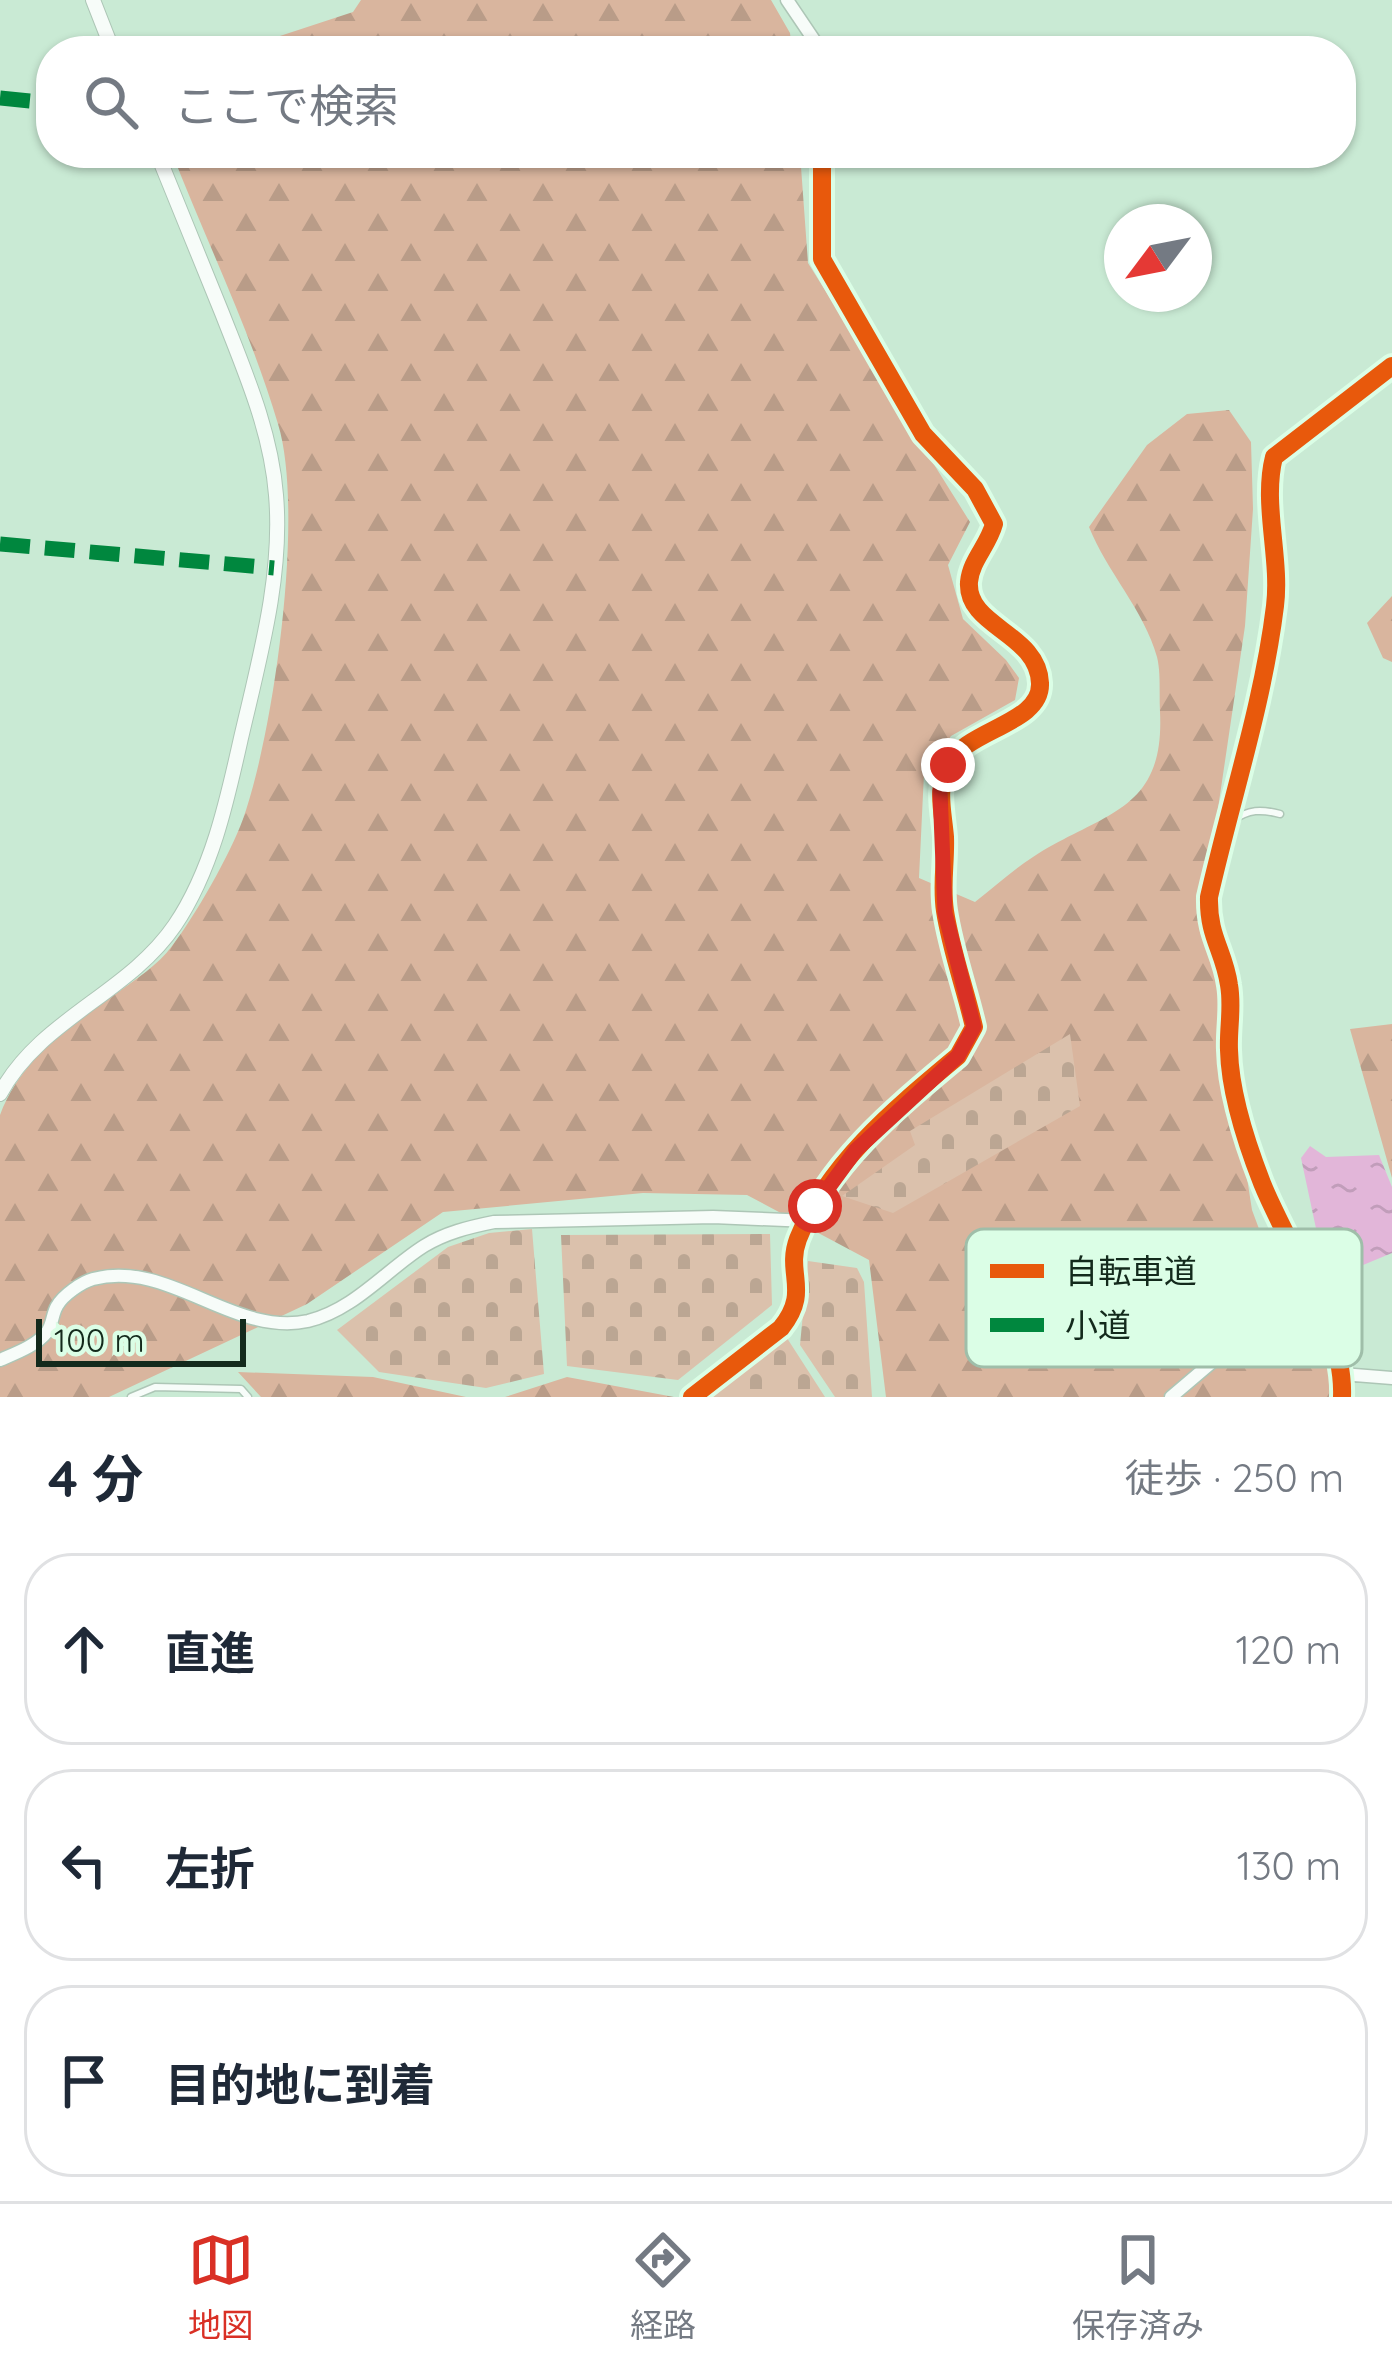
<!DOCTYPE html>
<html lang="ja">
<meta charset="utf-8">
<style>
:root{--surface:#fff;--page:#f2f2f3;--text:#1f2937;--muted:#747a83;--line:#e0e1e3;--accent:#d93025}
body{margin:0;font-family:Quicksand,"Noto Sans JP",sans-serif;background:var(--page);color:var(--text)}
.compass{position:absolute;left:1104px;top:204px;width:108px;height:108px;border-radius:50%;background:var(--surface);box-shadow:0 3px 9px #0004;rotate:238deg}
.scale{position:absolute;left:36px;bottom:30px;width:210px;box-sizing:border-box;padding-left:12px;border:6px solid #132a1c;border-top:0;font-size:33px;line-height:42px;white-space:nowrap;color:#132a1c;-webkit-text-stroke:9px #dbfee6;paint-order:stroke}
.stop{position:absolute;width:36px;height:36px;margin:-27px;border:9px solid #d93025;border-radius:50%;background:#fff}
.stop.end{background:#d93025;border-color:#fff;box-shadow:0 3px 12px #0008}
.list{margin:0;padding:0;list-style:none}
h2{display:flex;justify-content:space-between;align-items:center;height:156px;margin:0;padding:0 48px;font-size:51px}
h2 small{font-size:39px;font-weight:400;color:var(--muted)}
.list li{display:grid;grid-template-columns:78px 1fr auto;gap:36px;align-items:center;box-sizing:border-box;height:192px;margin:0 24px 24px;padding:0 24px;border:3px solid var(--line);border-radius:48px}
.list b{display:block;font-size:45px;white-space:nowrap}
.list em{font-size:39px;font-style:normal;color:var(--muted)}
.icon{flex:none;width:66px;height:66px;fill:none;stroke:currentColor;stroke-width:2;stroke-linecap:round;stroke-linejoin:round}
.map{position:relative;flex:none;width:1392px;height:1397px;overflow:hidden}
.search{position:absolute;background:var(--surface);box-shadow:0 3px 9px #0004;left:36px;right:36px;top:36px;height:132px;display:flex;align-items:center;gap:30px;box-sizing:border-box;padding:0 42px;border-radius:48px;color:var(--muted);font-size:45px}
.sheet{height:804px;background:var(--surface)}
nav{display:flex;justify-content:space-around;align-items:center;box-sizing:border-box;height:168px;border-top:3px solid var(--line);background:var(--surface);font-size:33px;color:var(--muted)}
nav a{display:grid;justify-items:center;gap:6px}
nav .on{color:var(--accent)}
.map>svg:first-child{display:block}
.forest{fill:url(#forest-firs)}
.cemetery{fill:url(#cemetery-stones)}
.water{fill:url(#water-ripples)}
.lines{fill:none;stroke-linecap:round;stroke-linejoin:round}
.service-casing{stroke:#adc6b6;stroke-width:9}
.minor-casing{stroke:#adc6b6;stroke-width:15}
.tertiary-casing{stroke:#adc6b6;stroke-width:16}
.service{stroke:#f7fcf9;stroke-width:6}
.minor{stroke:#f7fcf9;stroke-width:12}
.tertiary{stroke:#f7fcf9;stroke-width:14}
.quiet{stroke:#00873e;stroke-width:15;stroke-dasharray:30 15;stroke-linecap:butt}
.cycleway-casing{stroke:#dbfee6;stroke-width:26}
.cycleway{stroke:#e8590c;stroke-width:18}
.route{stroke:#d93025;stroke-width:15}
.key{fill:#dbfee6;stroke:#9fbea9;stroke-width:3}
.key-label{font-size:33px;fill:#132a1c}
</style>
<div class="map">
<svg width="1392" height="1397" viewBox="0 0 1392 1397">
<defs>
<pattern id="forest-firs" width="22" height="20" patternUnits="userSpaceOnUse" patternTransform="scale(3)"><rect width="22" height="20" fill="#d9b59e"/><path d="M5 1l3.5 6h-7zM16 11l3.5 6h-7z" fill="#b99c88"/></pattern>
<pattern id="cemetery-stones" width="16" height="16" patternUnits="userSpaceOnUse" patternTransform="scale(3)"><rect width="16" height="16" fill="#dbc1ac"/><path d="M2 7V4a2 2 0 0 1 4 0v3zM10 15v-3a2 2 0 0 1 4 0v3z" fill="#bba693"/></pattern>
<pattern id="water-ripples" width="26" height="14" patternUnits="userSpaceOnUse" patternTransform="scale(3)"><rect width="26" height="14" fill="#e2b6d9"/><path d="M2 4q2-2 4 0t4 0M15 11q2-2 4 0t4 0" fill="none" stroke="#c19dba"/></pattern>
</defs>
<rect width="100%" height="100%" fill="#c9ead4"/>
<!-- forest -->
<path class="forest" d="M361,0H771L790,33L792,51H234L353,12Z
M172,153H800L808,263L970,522L948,565L963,619L1006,660L1019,678L1015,700L951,736L924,773L919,878L975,902C994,887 1013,870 1033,857C1102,812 1165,813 1160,712C1159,694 1161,673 1157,657C1144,610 1107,572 1089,527L1147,445L1187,414L1229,410L1251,442L1253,509L1245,626L1216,822L1199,904L1200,932L1217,976L1221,1000L1220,1080L1245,1165L1252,1210L1265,1245L1300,1291L1313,1320L1329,1360L1333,1397H886L869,1260L747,1195L643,1193L443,1212L307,1304L109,1397H0V1115C21,1059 69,1026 117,993C136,979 158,965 172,946C195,916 230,855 243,819C274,732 305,512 278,424C251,332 207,243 172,153Z
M1392,596V662L1383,658L1367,623Z
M1392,1024V1178L1350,1029Z
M238,1372L373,1377L466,1397H261Z
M567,1377L674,1397H505Z"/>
<!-- cemetery -->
<path class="cemetery" d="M1070,1034L1080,1106L893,1213L842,1196L915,1145L910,1131Z
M532,1229L544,1374L486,1388L379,1372L337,1330L448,1247L489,1233Z
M770,1234L772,1305L678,1380L567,1366L561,1235Z
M808,1261L857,1268L864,1282L872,1397H835L800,1345Z
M785,1335L825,1397H705L706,1395Z"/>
<!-- water -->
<path class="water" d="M1310,1146L1326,1157L1379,1155L1392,1187V1253L1327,1280L1301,1158Z"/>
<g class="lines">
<defs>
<path id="service" d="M1232,821C1249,809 1261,809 1280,814
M131,1397L155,1387L241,1389L248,1397"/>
<path id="minor" d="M787,0L814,40L815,51
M0,1360C16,1353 36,1346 47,1332C53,1324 52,1314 57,1306C63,1295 82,1282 93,1279C169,1259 233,1337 308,1321C354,1310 386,1270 424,1246C445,1233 469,1227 494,1222L713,1217L809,1221
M1342,1374L1392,1378
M692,1397L781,1328C811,1291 785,1274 798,1239C828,1163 897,1107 958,1056L974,1027C965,988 951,950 945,911C941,885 946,862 945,837C943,812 936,789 948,765C966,729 1042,724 1040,683C1038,633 966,627 969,582C971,560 988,546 994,524L975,489L923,434L822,259V153
M1171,1397L1224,1352L1264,1285L1298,1262
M1342,1397C1345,1327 1288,1248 1262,1183C1246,1142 1230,1094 1229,1050C1228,1028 1233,1007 1229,985C1224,950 1208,937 1209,897C1231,800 1263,704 1275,606C1281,558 1262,504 1274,457L1392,366"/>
<path id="tertiary" d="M93,0L113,51
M0,1094C40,1019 128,994 175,925C212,870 227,801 241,738C259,660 283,576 276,495C271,431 245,372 222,313C200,260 179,206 157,153"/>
</defs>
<!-- service casing -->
<use href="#service" class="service-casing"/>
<!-- minor casing -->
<use href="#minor" class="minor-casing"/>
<!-- tertiary casing -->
<use href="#tertiary" class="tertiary-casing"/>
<!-- service -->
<use href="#service" class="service"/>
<!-- minor -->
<use href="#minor" class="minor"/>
<!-- tertiary -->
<use href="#tertiary" class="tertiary"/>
<!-- quiet -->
<path class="quiet" d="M0,98L51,103
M0,544L274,568"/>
<defs>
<path id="cycleway" d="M692,1397L781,1328C811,1291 785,1274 798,1239C828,1163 897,1107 958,1056L974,1027C965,988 951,950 945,911C941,885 946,862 945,837C943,812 936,789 948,765C966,729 1042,724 1040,683C1038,633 966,627 969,582C971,560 988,546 994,524L975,489L923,434L822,259V153
M1342,1397C1345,1327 1288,1248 1262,1183C1246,1142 1230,1094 1229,1050C1228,1028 1233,1007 1229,985C1224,950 1208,937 1209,897C1231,800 1263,704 1275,606C1281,558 1262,504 1274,457L1392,366"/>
</defs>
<!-- cycleway casing -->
<use href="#cycleway" class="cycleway-casing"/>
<!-- cycleway -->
<use href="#cycleway" class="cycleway"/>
</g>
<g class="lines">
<!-- route -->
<path class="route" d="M815,1206L856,1150L958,1056L974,1027L945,913L940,791L948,765"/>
</g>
<!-- legend -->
<rect x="966" y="1229" width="396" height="138" rx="18" class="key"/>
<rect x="990" y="1264" width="54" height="14" fill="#e8590c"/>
<rect x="990" y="1318" width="54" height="14" fill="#00873e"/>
<g class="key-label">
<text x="1065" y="1283">自転車道</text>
<text x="1065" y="1337">小道</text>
</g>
</svg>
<svg class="compass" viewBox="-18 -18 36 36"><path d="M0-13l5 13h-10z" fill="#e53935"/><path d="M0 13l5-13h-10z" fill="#747a83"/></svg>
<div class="scale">100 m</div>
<div class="stop" style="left:815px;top:1206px"></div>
<div class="stop end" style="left:948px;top:765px"></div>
<div class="search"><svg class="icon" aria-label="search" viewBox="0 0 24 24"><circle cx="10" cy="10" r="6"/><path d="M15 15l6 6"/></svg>ここで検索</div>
</div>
<section class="sheet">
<h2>4 分<small>徒歩 · 250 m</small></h2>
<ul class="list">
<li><svg class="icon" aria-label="ahead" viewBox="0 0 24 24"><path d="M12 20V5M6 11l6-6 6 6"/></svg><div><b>直進</b></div><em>120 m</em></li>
<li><svg class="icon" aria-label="left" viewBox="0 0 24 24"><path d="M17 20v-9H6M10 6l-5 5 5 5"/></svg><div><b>左折</b></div><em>130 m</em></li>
<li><svg class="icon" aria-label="arrive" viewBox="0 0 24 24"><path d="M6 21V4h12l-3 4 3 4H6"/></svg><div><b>目的地に到着</b></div></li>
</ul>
</section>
<nav>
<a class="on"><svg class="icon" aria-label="map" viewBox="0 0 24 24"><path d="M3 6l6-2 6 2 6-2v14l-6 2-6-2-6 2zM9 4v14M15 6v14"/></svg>地図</a>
<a><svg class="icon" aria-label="directions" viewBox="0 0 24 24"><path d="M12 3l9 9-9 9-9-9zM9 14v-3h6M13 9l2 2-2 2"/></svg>経路</a>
<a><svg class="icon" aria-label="saved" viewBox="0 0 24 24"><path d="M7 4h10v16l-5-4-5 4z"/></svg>保存済み</a>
</nav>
